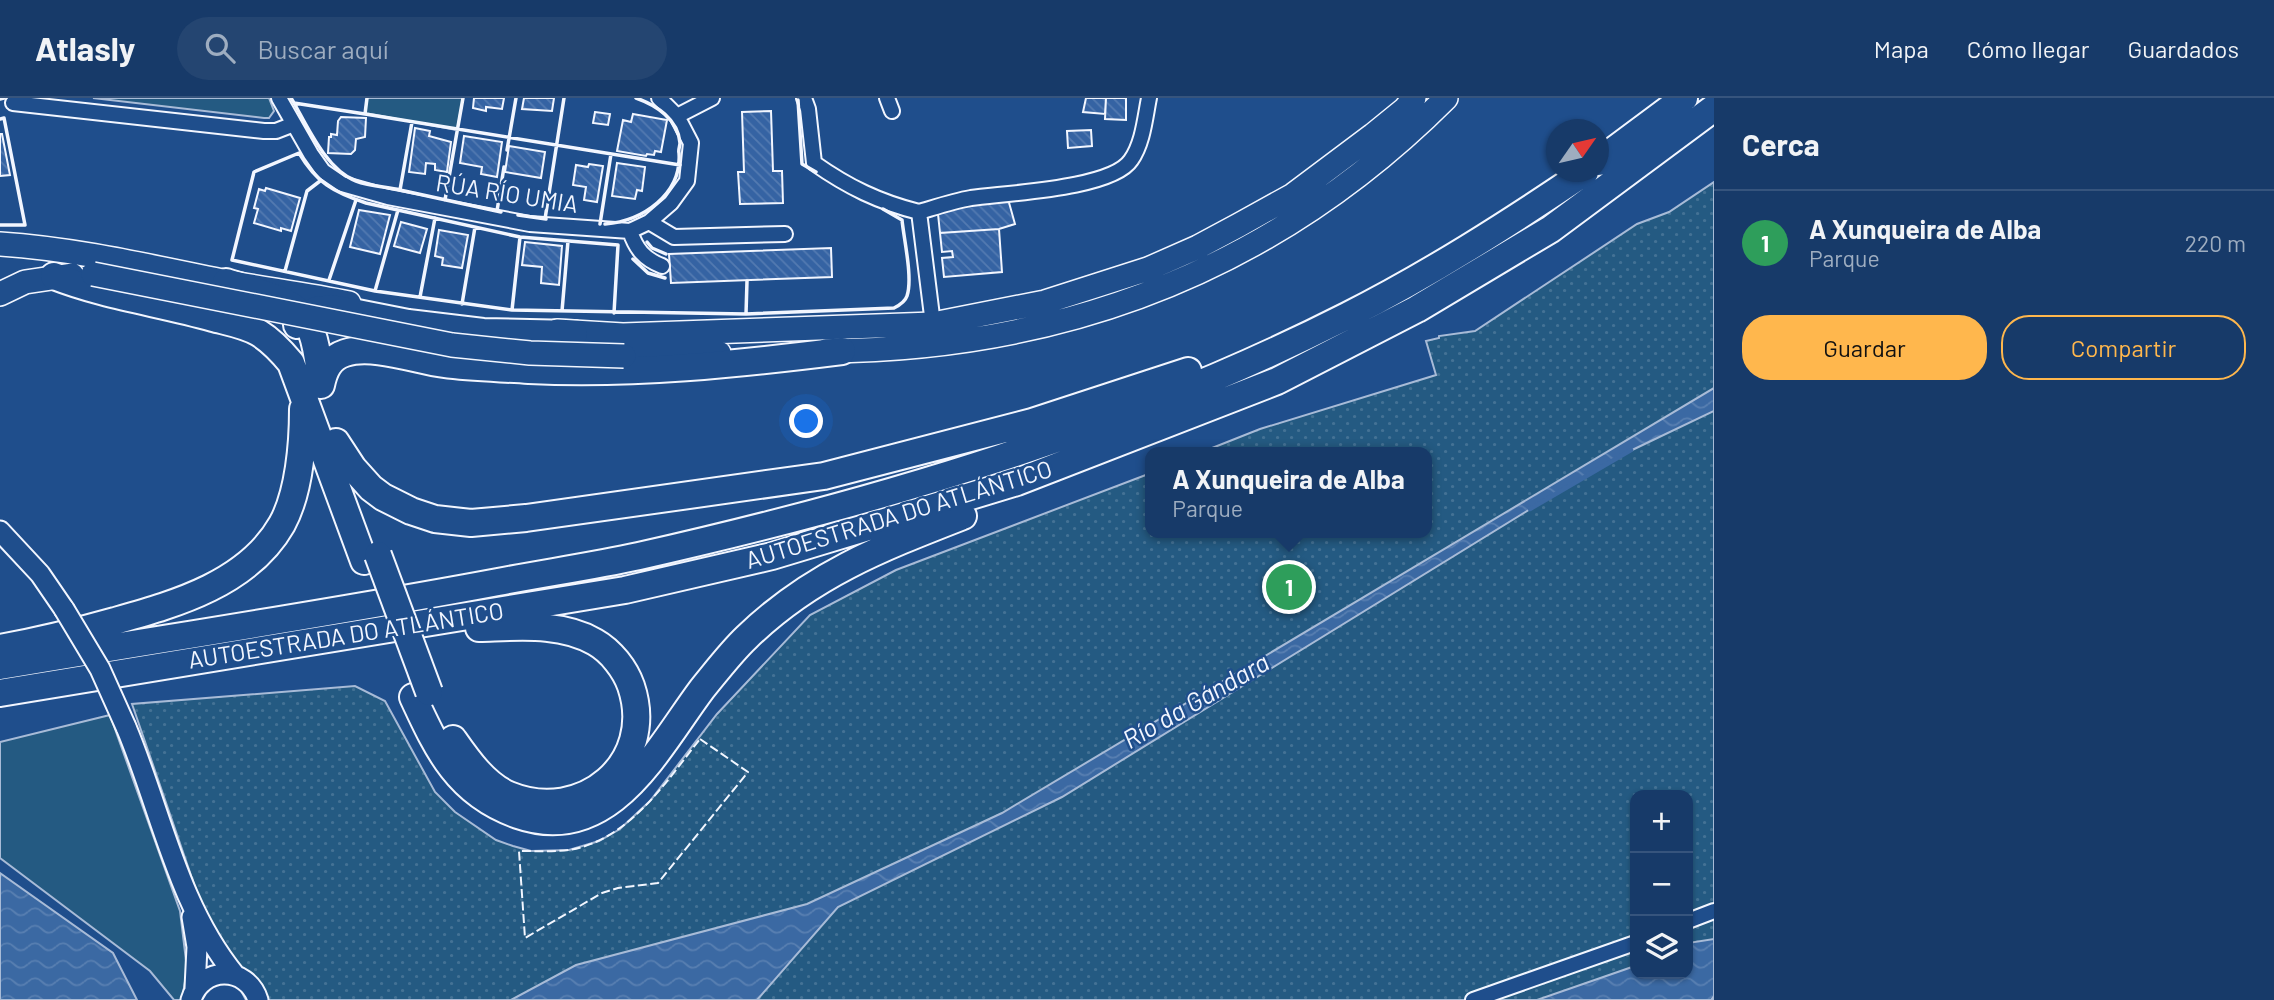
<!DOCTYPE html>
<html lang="es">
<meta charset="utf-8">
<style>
:root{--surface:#173a69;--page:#244571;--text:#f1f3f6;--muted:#9eadc0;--line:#36547d;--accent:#ffb74d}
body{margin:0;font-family:Barlow,sans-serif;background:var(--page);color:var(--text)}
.controls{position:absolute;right:21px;bottom:21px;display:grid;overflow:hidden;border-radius:14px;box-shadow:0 2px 5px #0004}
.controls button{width:63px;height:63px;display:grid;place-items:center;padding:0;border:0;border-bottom:2px solid var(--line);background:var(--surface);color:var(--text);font:35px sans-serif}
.compass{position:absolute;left:1546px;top:21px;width:63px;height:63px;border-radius:50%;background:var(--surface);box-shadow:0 2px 5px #0004;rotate:56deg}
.you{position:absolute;left:807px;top:324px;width:24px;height:24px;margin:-18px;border:5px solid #fff;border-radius:50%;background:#1a73e8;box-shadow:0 0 0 10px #1a73e833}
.badge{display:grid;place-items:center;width:46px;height:46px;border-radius:50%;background:var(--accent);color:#fff;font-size:23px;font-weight:700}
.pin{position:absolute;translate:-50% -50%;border:4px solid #fff;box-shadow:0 2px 7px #0006}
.popup{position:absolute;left:1145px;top:349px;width:287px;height:91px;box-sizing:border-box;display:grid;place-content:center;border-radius:14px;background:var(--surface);filter:drop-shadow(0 2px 5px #0005);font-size:23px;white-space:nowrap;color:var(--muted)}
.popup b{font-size:26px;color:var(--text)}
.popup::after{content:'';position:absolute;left:50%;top:100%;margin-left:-14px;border:14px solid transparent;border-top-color:var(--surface)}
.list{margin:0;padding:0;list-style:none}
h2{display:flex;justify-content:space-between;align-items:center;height:91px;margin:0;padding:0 28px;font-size:30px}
h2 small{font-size:23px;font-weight:400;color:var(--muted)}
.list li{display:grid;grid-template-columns:46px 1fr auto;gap:21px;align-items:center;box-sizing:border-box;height:105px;padding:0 28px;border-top:2px solid var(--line)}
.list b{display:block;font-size:26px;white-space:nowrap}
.list p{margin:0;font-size:23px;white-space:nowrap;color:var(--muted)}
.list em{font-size:23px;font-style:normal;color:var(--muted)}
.actions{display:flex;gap:14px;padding:21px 28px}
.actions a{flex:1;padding:16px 0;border:2px solid var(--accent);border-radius:28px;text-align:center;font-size:24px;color:var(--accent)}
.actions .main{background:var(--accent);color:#111}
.icon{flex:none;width:38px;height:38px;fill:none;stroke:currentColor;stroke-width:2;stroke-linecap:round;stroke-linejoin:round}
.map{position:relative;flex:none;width:1714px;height:902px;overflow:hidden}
header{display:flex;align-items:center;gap:42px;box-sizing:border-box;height:98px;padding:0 35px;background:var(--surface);border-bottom:2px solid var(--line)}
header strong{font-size:33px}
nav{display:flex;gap:38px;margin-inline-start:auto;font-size:24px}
.search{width:490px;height:63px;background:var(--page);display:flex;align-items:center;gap:18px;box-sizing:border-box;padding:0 24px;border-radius:38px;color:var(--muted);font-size:26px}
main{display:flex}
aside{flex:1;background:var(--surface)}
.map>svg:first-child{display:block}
.green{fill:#245a82;stroke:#a8bbd7;stroke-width:2}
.park{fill:url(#park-dots);stroke:#a8bbd7;stroke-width:2;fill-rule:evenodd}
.water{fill:url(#water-waves);stroke:#a8bbd7;stroke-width:2}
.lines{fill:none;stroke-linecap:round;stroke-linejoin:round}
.stream{stroke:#3b69a3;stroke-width:4.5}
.building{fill:url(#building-back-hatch);stroke:#f2f6ff;stroke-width:2}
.street-casing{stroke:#f2f6ff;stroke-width:18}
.secondary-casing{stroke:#f2f6ff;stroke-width:23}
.primary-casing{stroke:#f2f6ff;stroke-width:26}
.highway-casing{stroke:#f2f6ff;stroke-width:30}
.street{stroke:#1f4e8c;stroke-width:14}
.secondary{stroke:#1f4e8c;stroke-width:19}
.primary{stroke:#1f4e8c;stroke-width:23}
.highway{stroke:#1f4e8c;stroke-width:26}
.secondary-bridge-casing{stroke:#f2f6ff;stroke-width:23;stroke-linecap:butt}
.primary-bridge-casing{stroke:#f2f6ff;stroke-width:26;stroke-linecap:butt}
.highway-bridge-casing{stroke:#f2f6ff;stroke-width:30;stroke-linecap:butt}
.secondary-bridge{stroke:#1f4e8c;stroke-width:19}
.primary-bridge{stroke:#1f4e8c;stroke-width:23}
.highway-bridge{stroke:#1f4e8c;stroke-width:26}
.fence{stroke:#f2f6ff;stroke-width:2;stroke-dasharray:9 3.5;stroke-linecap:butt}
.wall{stroke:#f2f6ff;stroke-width:3.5}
.labels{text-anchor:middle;stroke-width:5;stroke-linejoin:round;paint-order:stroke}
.street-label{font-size:24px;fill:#f2f6ff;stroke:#1f4e8c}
.water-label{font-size:26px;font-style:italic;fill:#f2f6ff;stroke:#1f4e8c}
</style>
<header>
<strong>Atlasly</strong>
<div class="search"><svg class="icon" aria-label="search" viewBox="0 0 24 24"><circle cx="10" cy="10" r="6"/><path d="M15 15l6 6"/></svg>Buscar aquí</div>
<nav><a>Mapa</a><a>Cómo llegar</a><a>Guardados</a></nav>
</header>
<main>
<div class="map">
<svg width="1714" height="902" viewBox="0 0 1714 902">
<defs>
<pattern id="park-dots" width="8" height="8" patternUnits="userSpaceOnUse" patternTransform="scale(1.75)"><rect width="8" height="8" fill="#245a82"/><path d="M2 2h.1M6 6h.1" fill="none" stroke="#447295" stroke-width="1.8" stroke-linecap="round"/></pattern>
<pattern id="water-waves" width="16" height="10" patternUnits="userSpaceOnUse" patternTransform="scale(1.75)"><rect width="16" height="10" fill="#3b69a3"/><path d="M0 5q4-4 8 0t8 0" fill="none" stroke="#587fb1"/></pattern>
<pattern id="building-back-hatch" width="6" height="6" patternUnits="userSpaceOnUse" patternTransform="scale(1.75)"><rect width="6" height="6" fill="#3563a3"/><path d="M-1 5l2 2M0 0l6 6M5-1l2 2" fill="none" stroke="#537ab1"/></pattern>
</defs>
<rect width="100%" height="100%" fill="#1f4e8c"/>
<!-- green -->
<path class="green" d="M93,0H269L274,13L269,20H264Z
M367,0H463L457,32L365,15Z
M110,617L180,813L187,871L182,902H174L150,873L0,760V644Z"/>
<!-- park -->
<path class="park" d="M1714,84V902H246L226,865L195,789L132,606L355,588L385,603L435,694L455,714L496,742L513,748L531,753L569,752L599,743L620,731L650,703L717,616L810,517L896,472L1151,375V435H1427V354H1202L1260,331L1436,277L1426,243L1439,240V238L1475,233L1637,126L1669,114ZM1635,697H1688V876H1635Z"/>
<!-- water -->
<path class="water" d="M1714,290V313L1628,354L1532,410L1062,699L838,809L757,902H511L576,867L807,806L1002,715Z
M0,775L113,855L137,902H0Z
M1714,841V898L1711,902H1537L1635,868V876H1688V845Z"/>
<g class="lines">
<!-- stream -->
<path class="stream" d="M1530,411L1631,352"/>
</g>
<!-- building -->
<path class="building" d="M474,0H504L502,11L486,9V13L473,10Z
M524,0H554L552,13L522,11Z
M1086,0H1106L1105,16L1083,14Z
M1106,0H1126V22L1105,21Z
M771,13L773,73H782L783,105L740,106L738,74H744L742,14Z
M595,14L610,16L608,27L593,25Z
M633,16L667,22L661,54L655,53L654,57L647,56L646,58L617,53L623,22L631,24Z
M341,19L366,20L365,39L356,41L355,52L351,56L328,55L329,39H331V36L337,37L338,23Z
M415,30L430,33L429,38L451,44L447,74L435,72V66L426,65L425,76L409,74Z
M1091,32L1092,48L1068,50L1067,33Z
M0,36H2L10,77L0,78Z
M464,38L502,44L497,79L481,76L482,69L460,65Z
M509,48L545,54L541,80L505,74Z
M617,65L645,69L642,93L637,92L635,101L612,98Z
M589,66L603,68L597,104L584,102L586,89L573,87L576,67L588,69Z
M266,90L300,100L291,133L281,130V133L254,125L258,111L254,110L259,91L265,93Z
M1008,101L1015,126L999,131L940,135L938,116L964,108Z
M359,112L390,117L380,156L350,149Z
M401,124L427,131L420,155L394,148Z
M999,131L1002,174L944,179L942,160L953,159L952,153L942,154L940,135Z
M439,132L468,137L462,170L442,167L443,160L435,158Z
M525,144L562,148L559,187L541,185L542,169L522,167Z
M831,150L832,179L671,185L669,156Z"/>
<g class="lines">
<defs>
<path id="street" d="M279,0L311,56L323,73L342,86L388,99L530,126L630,133L649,124L671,105L687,83L691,45L677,18L659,0
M804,0L808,11L814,65C848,89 879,104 919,114
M887,0L892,13
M13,5L264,33H276L294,26
M677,18L712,0
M649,124L674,139L785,136
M630,133C636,151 644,161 662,168
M933,226L919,114C936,109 954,103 971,100C1006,95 1112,91 1131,62C1143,45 1145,20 1149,0
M1688,823L1714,813
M1473,902L1635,845"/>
<path id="secondary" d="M0,433L40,476L64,511
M126,629C161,712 177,806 235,877
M192,819L197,849L195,890
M191,902C201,868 247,867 258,902"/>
<path id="primary" d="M0,146C76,151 148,168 222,183C264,191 307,196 349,205
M0,196L25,184L72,177
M557,233L623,237L933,226L1045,204L1148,171L1198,149L1239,127L1293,97L1373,37L1405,11L1414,0
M826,253C1066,251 1275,171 1446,0
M624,258L719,255"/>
<path id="highway" d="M1598,64L1684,0
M54,178C105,198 160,205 213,220C228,224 246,227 259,235C272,243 282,254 291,265L364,463
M226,184C299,207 313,203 321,286
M297,227L316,212L332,210L408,225L483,234L574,236
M321,287C324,273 329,260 345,255C372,246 416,262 444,266C472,270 501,270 529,272C634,277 738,266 842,253
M336,344L353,370L371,390L383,399L411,413L435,421L471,425L526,420L824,378L1032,324L1188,273
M0,550C39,543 76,534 115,523C175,506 248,486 282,426C299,395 303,346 303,311
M0,568C166,540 333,515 498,484C545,475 593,468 639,458C883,403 1124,331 1347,218C1430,176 1508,126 1585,74
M0,595L625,492L772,458L1017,384L1277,283L1417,211L1551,131L1714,10
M413,599C438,653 458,696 518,717C610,749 657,651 702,591C716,574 731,554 747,539C811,477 881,450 963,418
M453,641C467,661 485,687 509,697C582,727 657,665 631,588C625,571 611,553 595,544C561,524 517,529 479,530"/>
</defs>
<!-- street casing -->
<use href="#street" class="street-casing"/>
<!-- secondary casing -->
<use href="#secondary" class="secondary-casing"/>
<!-- primary casing -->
<use href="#primary" class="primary-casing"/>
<!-- highway casing -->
<use href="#highway" class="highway-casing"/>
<!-- street -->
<use href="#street" class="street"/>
<!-- secondary -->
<use href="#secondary" class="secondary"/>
<!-- primary -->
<use href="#primary" class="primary"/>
<!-- highway -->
<use href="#highway" class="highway"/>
<defs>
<path id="secondary-bridge" d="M64,511L100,571L126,629"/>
<path id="primary-bridge" d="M93,176L452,247L530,255L624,258"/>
<path id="highway-bridge" d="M378,457L429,594"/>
</defs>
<!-- secondary-bridge casing -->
<use href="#secondary-bridge" class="secondary-bridge-casing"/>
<!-- primary-bridge casing -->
<use href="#primary-bridge" class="primary-bridge-casing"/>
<!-- highway-bridge casing -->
<use href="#highway-bridge" class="highway-bridge-casing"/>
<!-- secondary-bridge -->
<use href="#secondary-bridge" class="secondary-bridge"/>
<!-- primary-bridge -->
<use href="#primary-bridge" class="primary-bridge"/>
<!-- highway-bridge -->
<use href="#highway-bridge" class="highway-bridge"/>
<!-- fence -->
<path class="fence" d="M700,641L748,674L658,785L618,790L602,795L525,840L519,753C536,753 553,754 569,752C629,742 665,685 700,641Z"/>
<!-- wall -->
<path class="wall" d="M291,0L294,5L365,16
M367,0L365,16L680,67
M0,1L4,0
M798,2L802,66L816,74
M294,5C308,30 327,72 356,83C369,88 386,89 400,92
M0,21L4,20L25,127H0
M412,24L400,92L501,114
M507,52L516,0
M445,102L463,0
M497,113L504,69
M518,117L546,121
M545,121L564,0
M600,126L611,56
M605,126C643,123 682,96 679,55C678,52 680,48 680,45C678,21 656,7 636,0
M647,144L652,150L666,156
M633,161L648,175L665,180
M285,173L307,93L320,83
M329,182L356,102
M375,193L398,112
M420,199L435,120
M462,206L475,129
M512,212L520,139
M562,213L568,143
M614,215L618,147L520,139L366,105C333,94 317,85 299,55L254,74L232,162L375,193L512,212L746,216L894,210C900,207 905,204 907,198C913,180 904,142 902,122L883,111
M746,216L747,183"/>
</g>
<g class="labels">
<!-- street labels -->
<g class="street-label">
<text transform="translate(507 96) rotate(9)" y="8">RÚA RÍO UMIA</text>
<text transform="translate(899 417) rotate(-17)" y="8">AUTOESTRADA DO ATLÁNTICO</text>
<text transform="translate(346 538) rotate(-9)" y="8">AUTOESTRADA DO ATLÁNTICO</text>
</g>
<!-- water labels -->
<g class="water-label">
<text transform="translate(1196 603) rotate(-30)" y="9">Río da Gándara</text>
</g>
</g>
</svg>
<div class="controls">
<button>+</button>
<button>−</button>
<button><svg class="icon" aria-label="layers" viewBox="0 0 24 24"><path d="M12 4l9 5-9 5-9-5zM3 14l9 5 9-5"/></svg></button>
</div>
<svg class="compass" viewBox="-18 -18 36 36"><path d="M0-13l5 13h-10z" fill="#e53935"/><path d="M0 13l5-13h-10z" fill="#9eadc0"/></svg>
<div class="you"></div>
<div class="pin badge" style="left:1289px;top:489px;background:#2e9e5b">1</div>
<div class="popup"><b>A Xunqueira de Alba</b>Parque</div>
</div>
<aside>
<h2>Cerca<small></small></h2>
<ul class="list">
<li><span class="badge" style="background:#2e9e5b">1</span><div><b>A Xunqueira de Alba</b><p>Parque</p></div><em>220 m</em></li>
</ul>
<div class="actions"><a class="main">Guardar</a><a>Compartir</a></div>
</aside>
</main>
